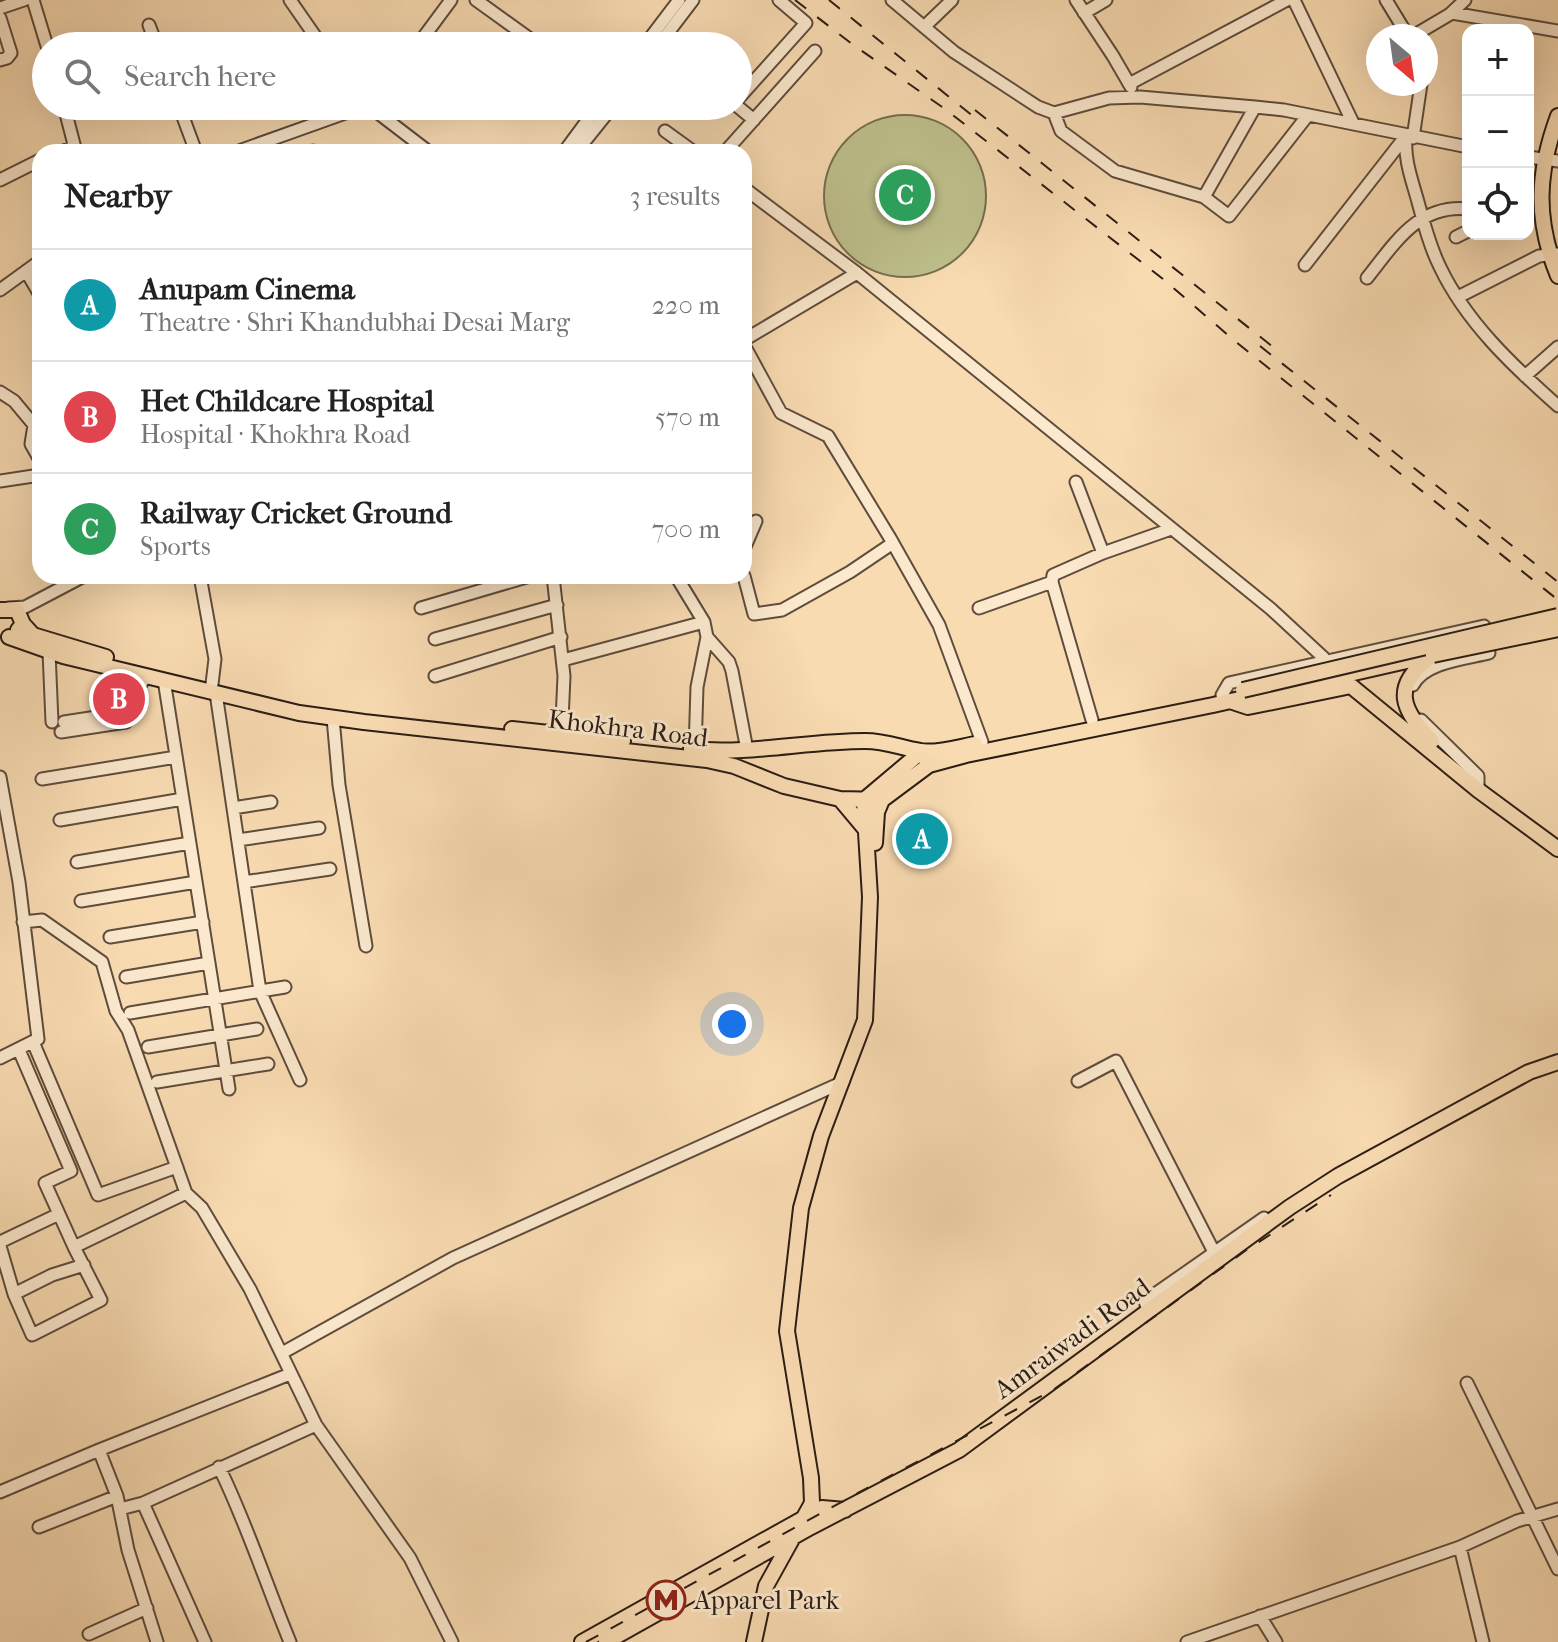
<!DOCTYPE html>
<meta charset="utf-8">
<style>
:root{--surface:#fff;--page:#f2f2f2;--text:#222;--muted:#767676;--line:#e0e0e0;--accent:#b45309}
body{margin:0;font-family:"IM FELL French Canon",serif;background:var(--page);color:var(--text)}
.controls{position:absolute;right:24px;top:24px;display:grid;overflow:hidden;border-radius:16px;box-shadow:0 8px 32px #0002}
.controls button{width:72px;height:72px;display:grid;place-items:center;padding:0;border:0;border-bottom:2px solid var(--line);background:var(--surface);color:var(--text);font:40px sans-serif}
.compass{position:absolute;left:1366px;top:24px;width:72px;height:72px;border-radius:50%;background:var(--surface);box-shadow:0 8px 32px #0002;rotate:151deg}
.you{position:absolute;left:732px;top:1024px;width:28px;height:28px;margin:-20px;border:6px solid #fff;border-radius:50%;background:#1a73e8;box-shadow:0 0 0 12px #1a73e833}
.badge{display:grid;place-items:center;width:52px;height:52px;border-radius:50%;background:var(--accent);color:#fff;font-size:26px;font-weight:700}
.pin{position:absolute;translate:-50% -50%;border:4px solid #fff;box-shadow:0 2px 8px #0006}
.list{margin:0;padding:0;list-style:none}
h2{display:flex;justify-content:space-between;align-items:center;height:104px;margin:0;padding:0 32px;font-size:34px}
h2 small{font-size:26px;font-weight:400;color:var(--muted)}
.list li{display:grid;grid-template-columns:52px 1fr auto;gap:24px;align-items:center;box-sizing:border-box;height:112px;padding:0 32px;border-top:2px solid var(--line)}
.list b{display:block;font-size:30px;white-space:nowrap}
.list p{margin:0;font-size:26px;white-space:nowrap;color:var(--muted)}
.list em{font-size:26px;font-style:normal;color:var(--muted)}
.icon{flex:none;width:44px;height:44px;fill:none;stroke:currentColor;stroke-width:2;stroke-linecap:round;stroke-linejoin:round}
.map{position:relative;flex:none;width:1558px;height:1642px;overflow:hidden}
.search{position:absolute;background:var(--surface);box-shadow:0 8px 32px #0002;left:32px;top:32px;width:720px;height:88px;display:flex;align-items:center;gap:20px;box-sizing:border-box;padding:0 28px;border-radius:44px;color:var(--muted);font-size:30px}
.panel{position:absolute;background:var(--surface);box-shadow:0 8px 32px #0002;left:32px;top:144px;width:720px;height:440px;border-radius:24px}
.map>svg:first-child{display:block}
.green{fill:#bec08c;stroke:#746e50;stroke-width:2}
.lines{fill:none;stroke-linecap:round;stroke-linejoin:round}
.minor-casing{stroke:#5e4c3c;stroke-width:15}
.major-casing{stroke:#2b1c14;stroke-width:18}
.minor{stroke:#fbe8cd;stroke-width:11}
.major{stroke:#f9dbb2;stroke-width:14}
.rail{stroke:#2b1c14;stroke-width:2;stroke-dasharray:14 14;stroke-linecap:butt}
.major-bridge-casing{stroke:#2b1c14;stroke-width:18;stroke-linecap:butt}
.major-bridge{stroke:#f9dbb2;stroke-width:14}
.labels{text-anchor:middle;stroke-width:6;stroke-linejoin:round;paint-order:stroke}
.street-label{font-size:26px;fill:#2b1c14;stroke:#fbe8cd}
.poi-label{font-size:26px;fill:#2b1c14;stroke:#fbe8cd;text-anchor:start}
</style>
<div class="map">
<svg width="1558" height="1642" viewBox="0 0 1558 1642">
<rect width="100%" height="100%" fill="#f9dbb2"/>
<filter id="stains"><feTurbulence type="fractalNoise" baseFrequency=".0025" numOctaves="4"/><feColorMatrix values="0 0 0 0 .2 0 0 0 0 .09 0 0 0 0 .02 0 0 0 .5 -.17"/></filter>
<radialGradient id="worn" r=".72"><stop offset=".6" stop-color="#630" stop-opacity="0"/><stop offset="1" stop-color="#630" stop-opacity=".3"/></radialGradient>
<!-- green -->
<path class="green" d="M824 196a81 81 0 1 1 162 0a81 81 0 1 1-162 0Z"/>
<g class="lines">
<defs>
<path id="minor" d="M33,0L47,46
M290,0L322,46
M476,0L540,46
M892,0L954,52L1038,107L1054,113L1109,98L1140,97L1255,107L1284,110L1468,147
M1076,0L1113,56L1131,87
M1294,0L1353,123
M1386,0L1408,36
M0,8L24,0
M1084,13L1106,0
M1450,14L1465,0
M0,18L11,53L7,58L0,60
M149,25L157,46
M924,27L952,0
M1413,36L1452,13L1558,31
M417,46L451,0
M644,46L679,0
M658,46L693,0
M1129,84L1287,0
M738,99L806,23L779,0
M64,106L76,152
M179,106L196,152
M369,106L429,152
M737,106L754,120
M1255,107L1204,197L1229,216L1308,115
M1054,113L1061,131L1115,171L1204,197
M665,131L694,152
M1406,137C1404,160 1412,180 1418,202C1424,224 1430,247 1440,267C1466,322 1513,366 1558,406
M1413,138L1421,84
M313,151V152
M61,152L74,147
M236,152L365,106
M564,152L598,106
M576,152L613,106
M725,152L815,51
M1528,157L1558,161
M0,180L40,160
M744,188L857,273
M1456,237L1468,231
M1305,265L1405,137
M26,271L40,295
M1367,278C1395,243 1418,204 1468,209
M0,290L40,261
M1458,297L1539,256L1558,254
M744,340L857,273L1271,609L1324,658
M744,345L781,413L828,436L890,538L939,625L982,742
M1525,376L1558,347
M0,392L14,401L34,425H40
M34,425L31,444L40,460
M0,481L40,475
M1076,482L1103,553
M744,549L756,521
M200,576L215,659L212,684
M553,576L564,676L561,743
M744,576L754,614L782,610L850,572L893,543
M8,608L25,607L84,576
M421,608L530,576
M979,608L1052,582
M707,637L729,662L732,671L747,750
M435,639L557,605
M49,652L52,722
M563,660L704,622L676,576
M435,676L561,637
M164,680L229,1089
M216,693L260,991L300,1080
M1222,695L1229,683L1484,626L1489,653C1465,659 1425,662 1413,685
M333,718L339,785L366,946
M1092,720L1052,582L1053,575L1103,553L1171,529
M1421,720L1478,776V790
M64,722L123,713L146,676
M61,732L126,722
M695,750L697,687L707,637L704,622
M0,777L19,882L38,1039L0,1058
M42,779L176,757
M233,808L271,802
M60,820L183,799
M238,840L319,828
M77,862L190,843
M244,882L330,869
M81,901L196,882
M110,937L203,922
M126,977L209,963
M130,1013L285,987
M33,1042L98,1195L177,1167
M148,1047L257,1029
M19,1050L71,1171L45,1183L74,1247
M1078,1081L1116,1061L1214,1252
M157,1082L268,1064
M186,1193L202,1208L250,1289L316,1425L410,1558L452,1642
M0,1242L59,1214
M0,1246L14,1294L32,1335L101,1300L74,1247L186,1193L128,1030L116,1011L102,962L42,920L23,922
M14,1294L52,1275L84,1265
M1148,1311L1145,1301L1264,1218
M282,1353L453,1258L843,1082
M1467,1383L1558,1569
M99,1450L290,1374
M219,1467C247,1524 266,1584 290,1642
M0,1492L99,1450L117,1496L128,1550L157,1642
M120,1509L143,1503
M39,1527L117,1496
M1260,1616L1276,1642
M89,1634L147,1608
M205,1642L143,1503L316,1425
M1187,1642L1460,1547
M1483,1642L1460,1547L1517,1521L1558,1509"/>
<path id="major" d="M1558,116C1537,173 1535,219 1558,276
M0,610H17L23,624L18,630
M23,624L33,635L106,657
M9,637L63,656L299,713L364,722L707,760L734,766L784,786L840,799L882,800L929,765L966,755L1213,705L1433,655
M1429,658C1391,687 1402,711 1432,741
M1230,701L1248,707L1351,686L1478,790L1558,849
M512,729L623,741
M691,749C749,755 807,741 865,741C886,741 901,748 920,751C936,754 959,747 975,744
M840,799L866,830
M875,843L877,812L882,800
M582,1642L822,1508L845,1510
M606,1642L811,1527L959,1450L1290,1207L1338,1176L1529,1072L1558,1062
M754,1642L766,1586L812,1503L811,1478L787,1331L801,1208L821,1136L865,1020L870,897L864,800L921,752L925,758"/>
</defs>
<!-- minor casing -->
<use href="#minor" class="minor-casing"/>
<!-- major casing -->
<use href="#major" class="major-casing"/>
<!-- minor -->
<use href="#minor" class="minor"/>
<!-- major -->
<use href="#major" class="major"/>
<!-- rail -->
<path class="rail" d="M795,0L852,44L945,109L1163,279L1236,342L1558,600
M829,0L979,121
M975,110L1273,347
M1260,346L1558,582
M586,1642L858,1493L1053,1390L1245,1251L1331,1195"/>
<defs>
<path id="major-bridge" d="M1433,655L1558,629
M1243,690L1558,616"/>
</defs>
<!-- major-bridge casing -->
<use href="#major-bridge" class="major-bridge-casing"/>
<!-- major-bridge -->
<use href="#major-bridge" class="major-bridge"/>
</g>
<!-- icons -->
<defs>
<symbol id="metro-ring" viewBox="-11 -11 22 22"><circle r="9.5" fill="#fbe8cd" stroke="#8f2418" stroke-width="1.5"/><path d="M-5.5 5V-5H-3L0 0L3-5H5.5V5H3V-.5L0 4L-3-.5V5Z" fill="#8f2418"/></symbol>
</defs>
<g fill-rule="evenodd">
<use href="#metro-ring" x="644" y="1578" width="44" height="44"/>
</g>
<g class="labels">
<!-- street labels -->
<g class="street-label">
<text transform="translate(628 728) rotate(7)" y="9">Khokhra Road</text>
<text transform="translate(1072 1338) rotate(-36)" y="9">Amraiwadi Road</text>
</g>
<!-- poi labels -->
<g class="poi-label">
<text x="694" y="1609">Apparel Park</text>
</g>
</g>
<rect width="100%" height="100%" filter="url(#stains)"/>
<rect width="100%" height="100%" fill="url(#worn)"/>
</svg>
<div class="controls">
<button>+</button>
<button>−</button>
<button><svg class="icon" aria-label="locate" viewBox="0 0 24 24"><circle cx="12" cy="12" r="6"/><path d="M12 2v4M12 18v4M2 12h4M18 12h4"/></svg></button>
</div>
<svg class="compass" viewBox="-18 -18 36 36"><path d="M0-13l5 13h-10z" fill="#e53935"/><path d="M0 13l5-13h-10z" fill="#767676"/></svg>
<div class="you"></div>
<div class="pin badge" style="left:922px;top:839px;background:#0f9aa8">A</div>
<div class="pin badge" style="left:119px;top:699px;background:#e0444e">B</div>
<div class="pin badge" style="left:905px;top:195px;background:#2e9e5b">C</div>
<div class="search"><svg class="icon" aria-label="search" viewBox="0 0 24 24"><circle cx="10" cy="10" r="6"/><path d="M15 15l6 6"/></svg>Search here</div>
<section class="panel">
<h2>Nearby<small>3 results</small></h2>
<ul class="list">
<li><span class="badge" style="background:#0f9aa8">A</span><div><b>Anupam Cinema</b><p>Theatre · Shri Khandubhai Desai Marg</p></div><em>220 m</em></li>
<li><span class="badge" style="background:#e0444e">B</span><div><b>Het Childcare Hospital</b><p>Hospital · Khokhra Road</p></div><em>570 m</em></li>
<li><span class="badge" style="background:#2e9e5b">C</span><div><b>Railway Cricket Ground</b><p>Sports</p></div><em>700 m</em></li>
</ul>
</section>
</div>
